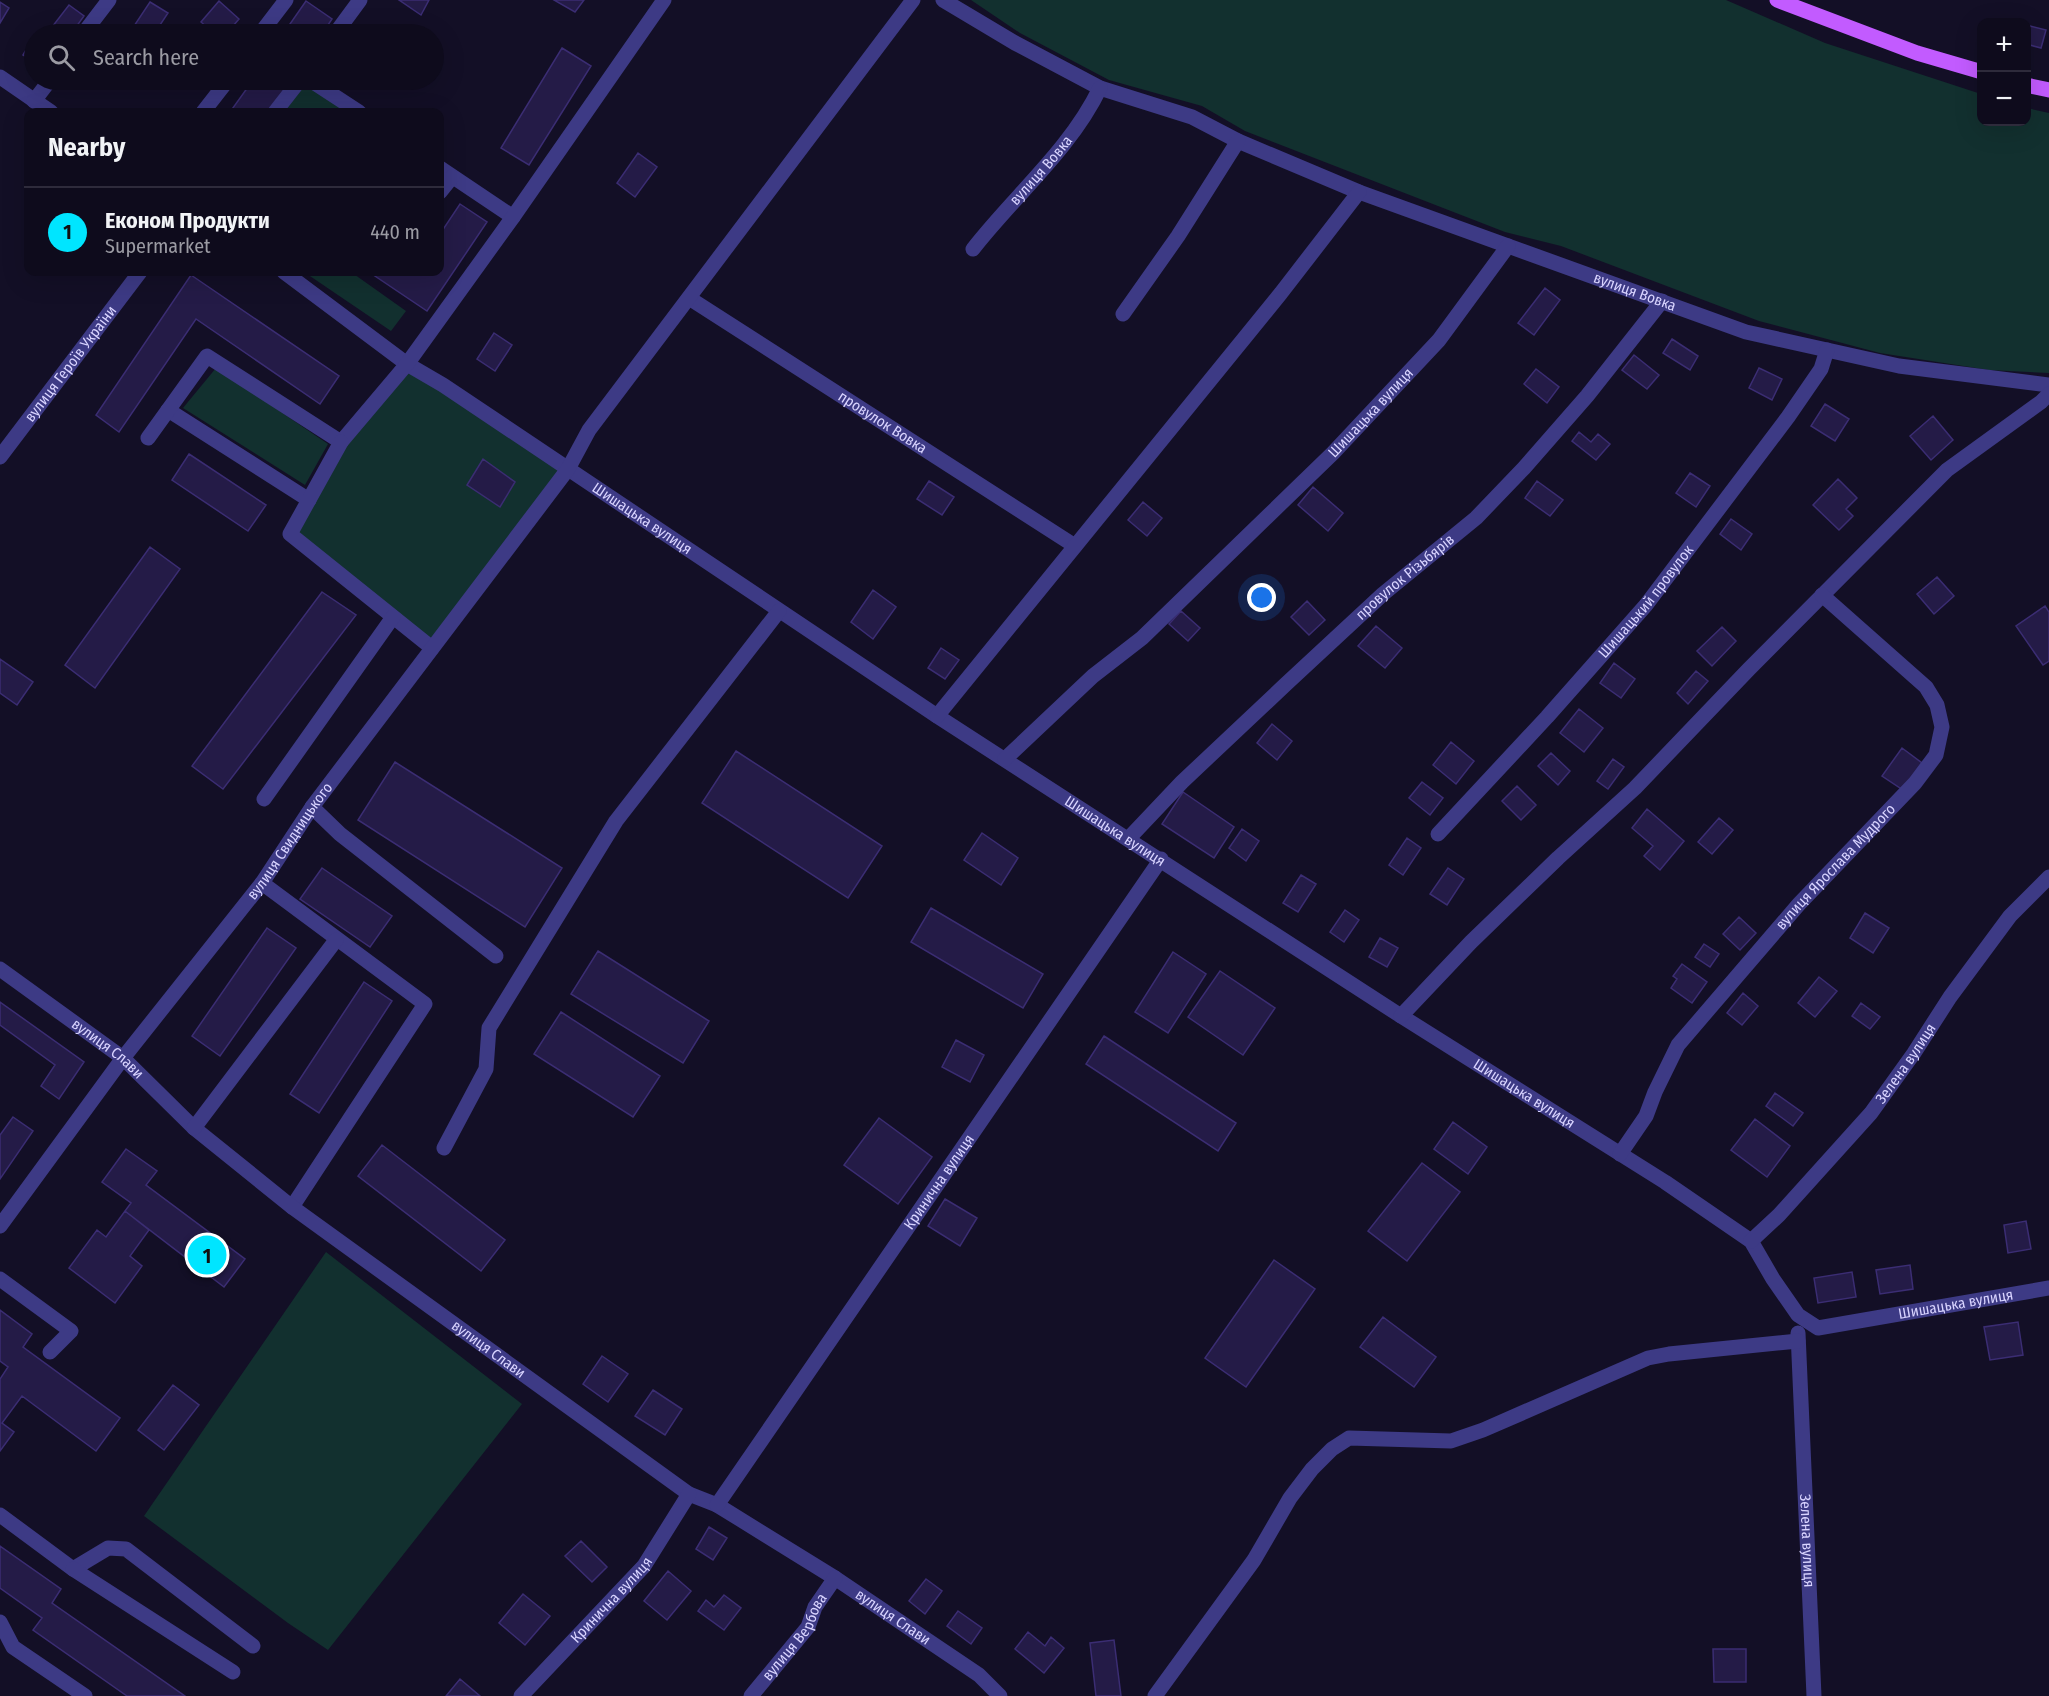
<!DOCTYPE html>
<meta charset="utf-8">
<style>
:root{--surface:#0e0b1c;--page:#171425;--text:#f1f3f6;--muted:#9b9ba3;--line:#2e2b3b;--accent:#00e5ff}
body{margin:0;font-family:"Fira Sans Condensed",sans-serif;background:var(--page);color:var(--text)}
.controls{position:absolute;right:18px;top:18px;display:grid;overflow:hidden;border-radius:12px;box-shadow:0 6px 24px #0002}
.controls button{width:54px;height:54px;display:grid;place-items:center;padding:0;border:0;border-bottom:2px solid var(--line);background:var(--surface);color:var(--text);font:30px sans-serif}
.you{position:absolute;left:1262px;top:598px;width:21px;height:21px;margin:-15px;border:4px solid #fff;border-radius:50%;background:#1a73e8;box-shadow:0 0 0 9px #1a73e833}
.badge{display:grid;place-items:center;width:39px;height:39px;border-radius:50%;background:var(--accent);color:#111;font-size:20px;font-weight:700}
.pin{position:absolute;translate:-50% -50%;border:3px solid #fff;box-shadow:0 2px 6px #0006}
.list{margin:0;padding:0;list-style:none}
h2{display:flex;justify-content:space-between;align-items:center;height:78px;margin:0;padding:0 24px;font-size:26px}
h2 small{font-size:20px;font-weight:400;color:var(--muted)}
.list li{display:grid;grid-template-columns:39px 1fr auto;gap:18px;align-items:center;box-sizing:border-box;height:90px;padding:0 24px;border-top:2px solid var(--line)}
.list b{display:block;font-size:22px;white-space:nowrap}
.list p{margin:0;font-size:20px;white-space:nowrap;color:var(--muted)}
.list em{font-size:20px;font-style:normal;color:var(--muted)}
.icon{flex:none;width:33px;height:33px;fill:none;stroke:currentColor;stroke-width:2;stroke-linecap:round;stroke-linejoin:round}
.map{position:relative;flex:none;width:2049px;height:1696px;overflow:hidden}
.search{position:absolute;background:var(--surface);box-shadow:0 6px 24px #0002;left:24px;top:24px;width:420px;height:66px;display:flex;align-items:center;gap:15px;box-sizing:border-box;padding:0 21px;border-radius:33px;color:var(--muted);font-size:22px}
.panel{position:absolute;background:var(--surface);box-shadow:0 6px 24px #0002;left:24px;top:108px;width:420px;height:168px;border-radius:12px}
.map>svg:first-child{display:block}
.green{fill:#12302f}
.building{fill:#241b47;stroke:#3b2d73;stroke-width:1.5}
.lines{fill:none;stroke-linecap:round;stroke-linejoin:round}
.minor{stroke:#3d3a85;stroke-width:15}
.major{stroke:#c25bff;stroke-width:15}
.labels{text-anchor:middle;stroke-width:4.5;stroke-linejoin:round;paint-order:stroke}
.street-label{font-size:15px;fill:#d9d4ff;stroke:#130f26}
</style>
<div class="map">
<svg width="2049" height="1696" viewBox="0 0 2049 1696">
<rect width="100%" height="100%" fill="#130f26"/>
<!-- green -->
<path class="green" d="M971,0H1726L1825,43L1981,94L1982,122H2026L2027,108L2049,113V373L1989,370L1880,353L1759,321L1561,246L1505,232L1245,131L1202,106L1109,80L1020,33Z
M306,83L349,112H284Z
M304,272H351L406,311L391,331Z
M407,364L568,469L432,648L290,534L341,442Z
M216,368L328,444L305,485L183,408Z
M326,1252L522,1404L328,1650L288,1623L144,1516Z"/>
<!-- building -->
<path class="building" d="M399,0H429L421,15Z
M554,0H584L575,12Z
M219,1L239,19L226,34H215L201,22Z
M306,1L332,19L322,34H283Z
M0,2L9,8L0,23Z
M150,2L168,13L154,34H146L134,26Z
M69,5L84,16L71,34H63L52,27Z
M2026,25L2046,30L2041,48L2026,44Z
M34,36V62L23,55Z
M562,48L591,66L529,165L501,148Z
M253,80H291L269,112H230Z
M638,153L657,167L635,197L617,183Z
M460,204L487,222L427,311L369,272H440V234Z
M191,275L339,376L320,404L196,319L119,432L96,415Z
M1545,288L1560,300L1534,335L1518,323Z
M494,333L512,345L495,371L477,359Z
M1672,339L1698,356L1690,370L1663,353Z
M1634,355L1659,375L1647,389L1622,370Z
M1759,368L1782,379L1772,400L1749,388Z
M1536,369L1559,387L1547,403L1524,384Z
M1825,404L1849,419L1835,441L1811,426Z
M1933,416L1953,440L1931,460L1910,436Z
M1579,432L1591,442L1598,434L1610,444L1596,460L1572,441Z
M189,454L266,505L248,531L172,480Z
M483,459L515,482L500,507L467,485Z
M1690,473L1710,486L1696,507L1676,493Z
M1838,479L1857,498L1846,509L1853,516L1839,530L1813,505Z
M929,481L954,497L942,515L917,499Z
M1537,481L1563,500L1550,516L1525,498Z
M1313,487L1343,513L1328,531L1298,505Z
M1143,502L1162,518L1147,536L1128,520Z
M1731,519L1752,534L1741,550L1720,534Z
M150,547L180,569L95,688L65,665Z
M1937,577L1954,596L1934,614L1917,594Z
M873,590L896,607L873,639L851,622Z
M322,592L356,615L223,789L192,766Z
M1307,601L1325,620L1309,635L1291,617Z
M2045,606L2049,612V661L2043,665L2016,626Z
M1181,611L1200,628L1188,641L1169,624Z
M1376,626L1402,648L1385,668L1358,646Z
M1722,627L1736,641L1712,666L1697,651Z
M941,648L959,660L945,679L928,668Z
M0,659L33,682L17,705L0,693Z
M1614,663L1635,679L1621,698L1600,683Z
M1696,671L1708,681L1688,704L1677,693Z
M1579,709L1603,728L1584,752L1560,733Z
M1272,724L1292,741L1277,760L1257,743Z
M1451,742L1474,761L1456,784L1433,765Z
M1902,748L1922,763L1903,790L1882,776Z
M736,751L882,846L848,898L702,803Z
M1551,753L1570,771L1558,785L1538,766Z
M1613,759L1624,767L1608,789L1597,781Z
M395,762L562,868L525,927L358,820Z
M1422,782L1443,798L1430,815L1409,798Z
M1517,786L1536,805L1521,820L1502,801Z
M1183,792L1234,827L1214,858L1162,824Z
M1647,809L1684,841L1660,870L1644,856L1653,846L1632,828Z
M1719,818L1733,830L1712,854L1698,842Z
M1242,829L1259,841L1246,861L1229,848Z
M982,833L1018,858L1001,885L964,860Z
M1407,838L1421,848L1403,875L1389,865Z
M322,868L392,916L370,947L300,899Z
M1448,868L1464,879L1447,905L1430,894Z
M1301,875L1316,884L1298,912L1283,903Z
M931,908L1043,974L1023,1008L911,942Z
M1345,910L1359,920L1344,942L1330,932Z
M1865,913L1889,928L1873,953L1850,938Z
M1739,917L1756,933L1740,950L1723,934Z
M267,928L296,948L220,1056L192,1036Z
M1380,938L1398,948L1387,967L1369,957Z
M1704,944L1719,954L1710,967L1695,957Z
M598,951L709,1021L683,1063L571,994Z
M1173,952L1206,974L1168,1033L1135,1012Z
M1682,964L1707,982L1692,1003L1671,988L1677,979L1673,976Z
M1220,971L1275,1008L1243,1055L1188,1017Z
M1819,977L1837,991L1815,1017L1798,1003Z
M364,982L392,1001L319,1113L290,1094Z
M1743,993L1758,1006L1742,1025L1727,1013Z
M0,1002L84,1062L59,1099L41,1086L55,1065L0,1025Z
M1861,1003L1880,1017L1870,1029L1852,1016Z
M561,1012L660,1076L633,1117L534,1054Z
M1104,1036L1236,1123L1218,1151L1086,1064Z
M956,1040L984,1055L970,1082L942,1067Z
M1775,1093L1803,1113L1793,1126L1766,1106Z
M13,1117L33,1131L0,1179V1135Z
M879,1118L932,1157L898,1204L844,1165Z
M1755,1119L1790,1146L1767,1177L1731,1150Z
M1453,1122L1487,1147L1468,1174L1434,1149Z
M382,1145L505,1240L481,1271L358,1176Z
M126,1149L157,1171L146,1185L245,1259L224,1287L125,1211L131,1203L102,1182Z
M1422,1163L1460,1192L1407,1261L1368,1231Z
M945,1199L977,1218L960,1246L928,1226Z
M125,1211L149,1230L130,1256L142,1266L115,1303L69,1268L97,1230L106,1237Z
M2026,1221L2031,1249L2008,1253L2004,1225Z
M1274,1260L1315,1289L1246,1387L1205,1358Z
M1910,1265L1913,1289L1880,1294L1876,1270Z
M1852,1272L1856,1297L1818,1303L1814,1278Z
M0,1310L32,1334L23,1347L120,1418L96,1451L22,1396L2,1423L14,1432L0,1451V1379L8,1367L0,1361Z
M1383,1317L1436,1357L1414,1387L1360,1347Z
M2018,1322L2023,1355L1990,1360L1984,1327Z
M602,1356L628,1374L608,1402L583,1384Z
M173,1385L199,1405L164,1450L138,1430Z
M653,1390L682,1409L665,1435L635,1416Z
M709,1527L727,1538L713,1560L696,1549Z
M581,1541L607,1567L592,1582L565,1556Z
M0,1546L61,1589L52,1603L185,1696H127L33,1630L42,1618L0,1588Z
M668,1571L691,1591L667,1620L644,1601Z
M926,1579L942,1591L925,1614L909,1601Z
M523,1594L550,1616L525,1645L499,1623Z
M724,1595L741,1608L724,1630L698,1611L706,1600L714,1607Z
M958,1611L982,1628L971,1644L947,1626Z
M1028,1632L1045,1646L1051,1637L1064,1648L1044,1673L1015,1649Z
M1114,1640L1121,1696H1096L1090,1643Z
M1713,1649H1746V1682H1714Z
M460,1679L480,1696H446Z"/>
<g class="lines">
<!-- minor -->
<g class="minor">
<path id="s1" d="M943,0L1015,43L1100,88L1192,117L1238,141L1359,192L1746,332L1899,366L2049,385"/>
<path d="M83,34L109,0"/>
<path d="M260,34L286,0"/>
<path d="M335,34L360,0"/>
<path d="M0,77L51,112"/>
<path d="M310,80L359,112"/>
<path d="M34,101L50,80"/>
<path d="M203,112L228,80"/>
<path d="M275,112L300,80"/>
<path d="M440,168L513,217"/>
<path d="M440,192L452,177"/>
<path id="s2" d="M973,249C1015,195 1070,150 1100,88"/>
<path id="s3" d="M284,272L407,364L443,385L937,716L1401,1016L1665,1182L1751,1241L1773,1279L1798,1315L1818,1328L2049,1288"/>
<path id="s4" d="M689,298L1075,546"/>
<path d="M1123,314L1178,236L1238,141"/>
<path d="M168,410L309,500"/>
<path d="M148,438L207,356L341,442L407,364L513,217L664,0"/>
<path d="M341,442L290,534L432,648"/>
<path id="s5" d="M0,457L140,272"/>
<path d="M937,716L1281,293L1359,192"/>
<path id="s6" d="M1005,759L1093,676L1142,638L1333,453L1439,340L1508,246"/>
<path d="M264,799L393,617"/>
<path d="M312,807L340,834L496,956"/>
<path id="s7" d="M1438,834L1547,717L1646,605L1788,417L1821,369L1827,350"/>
<path id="s8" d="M1129,838L1182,782L1286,684L1383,594L1476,518L1524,468L1587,396L1662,301"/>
<path d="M262,883L425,1004L292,1207"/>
<path id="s9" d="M0,969L123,1058L194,1128L292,1207L689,1494L717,1505L835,1578L979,1675L1000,1696"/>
<path d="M1401,1016L1471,942L1558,858L1635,788L1749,669L1947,470L2041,402L2049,394"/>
<path d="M194,1128L336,940"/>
<path d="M444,1148L486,1069L489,1028L616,821L779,611"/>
<path id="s10" d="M1620,1154L1646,1116L1655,1092L1678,1045L1799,904L1915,783L1936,755L1942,727L1937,705L1926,687L1822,595"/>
<path id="s11" d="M0,1226L123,1058L262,883L312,807L568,469L589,430L913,0"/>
<path id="s12" d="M1751,1241L1779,1215L1871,1113L1914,1053L1950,997L2010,916L2049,877"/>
<path d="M0,1279L71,1331L50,1352"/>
<path id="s13" d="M1798,1333L1814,1696"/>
<path id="s14" d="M717,1505L1161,859"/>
<path d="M0,1515L73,1569L108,1548L126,1549L253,1646"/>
<path d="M73,1569L233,1672"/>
<path d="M0,1622L13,1647L85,1696"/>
<path id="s15" d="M521,1696L644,1566L689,1494"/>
<path id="s16" d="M751,1696L808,1627L815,1607L835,1578"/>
<path d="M1155,1696L1254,1560L1290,1498L1312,1469L1332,1449L1349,1438L1451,1441L1483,1430L1648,1358L1669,1354L1798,1341"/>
</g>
<!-- major -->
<path class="major" d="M1777,0L1917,53L1982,72
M2026,85L2049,90"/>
</g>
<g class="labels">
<!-- street labels -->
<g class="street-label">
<text dy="5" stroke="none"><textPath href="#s2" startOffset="104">вулиця Вовка</textPath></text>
<text dy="5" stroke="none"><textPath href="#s1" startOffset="753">вулиця Вовка</textPath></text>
<text dy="5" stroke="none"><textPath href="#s5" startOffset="117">вулиця Героїв України</textPath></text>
<text dy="5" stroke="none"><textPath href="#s6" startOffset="504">Шишацька вулиця</textPath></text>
<text dy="5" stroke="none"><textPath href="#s4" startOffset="230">провулок Вовка</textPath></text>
<text dy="5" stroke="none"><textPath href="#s3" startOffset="435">Шишацька вулиця</textPath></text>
<text dy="5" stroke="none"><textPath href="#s8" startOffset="380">провулок Різьбярів</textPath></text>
<text dy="5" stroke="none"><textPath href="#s7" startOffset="312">Шишацький провулок</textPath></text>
<text dy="5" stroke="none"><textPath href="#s3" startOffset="1002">Шишацька вулиця</textPath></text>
<text dy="5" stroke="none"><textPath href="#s11" startOffset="482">вулиця Свидницького</textPath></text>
<text dy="5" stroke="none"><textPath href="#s10" startOffset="362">вулиця Ярослава Мудрого</textPath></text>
<text dy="5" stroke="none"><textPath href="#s9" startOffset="134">вулиця Слави</textPath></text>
<text dy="5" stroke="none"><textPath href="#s12" startOffset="236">Зелена вулиця</textPath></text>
<text dy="5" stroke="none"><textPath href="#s3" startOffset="1488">Шишацька вулиця</textPath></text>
<text dy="5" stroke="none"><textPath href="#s14" startOffset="392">Кринична вулиця</textPath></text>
<text dy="5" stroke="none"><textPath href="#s3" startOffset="2010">Шишацька вулиця</textPath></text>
<text dy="5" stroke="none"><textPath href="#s9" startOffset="620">вулиця Слави</textPath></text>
<text dy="5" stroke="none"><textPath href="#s13" startOffset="208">Зелена вулиця</textPath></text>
<text dy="5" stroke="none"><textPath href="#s15" startOffset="132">Кринична вулиця</textPath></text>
<text dy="5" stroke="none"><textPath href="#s9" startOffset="1106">вулиця Слави</textPath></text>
<text dy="5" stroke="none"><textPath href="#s16" startOffset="74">вулиця Вербова</textPath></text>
</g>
</g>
</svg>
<div class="controls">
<button>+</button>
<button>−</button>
</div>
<div class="you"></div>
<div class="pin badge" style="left:207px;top:1255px">1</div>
<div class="search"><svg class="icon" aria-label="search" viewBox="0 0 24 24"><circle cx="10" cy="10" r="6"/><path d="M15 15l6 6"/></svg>Search here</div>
<section class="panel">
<h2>Nearby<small></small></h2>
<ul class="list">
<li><span class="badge">1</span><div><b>Економ Продукти</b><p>Supermarket</p></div><em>440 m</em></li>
</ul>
</section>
</div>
